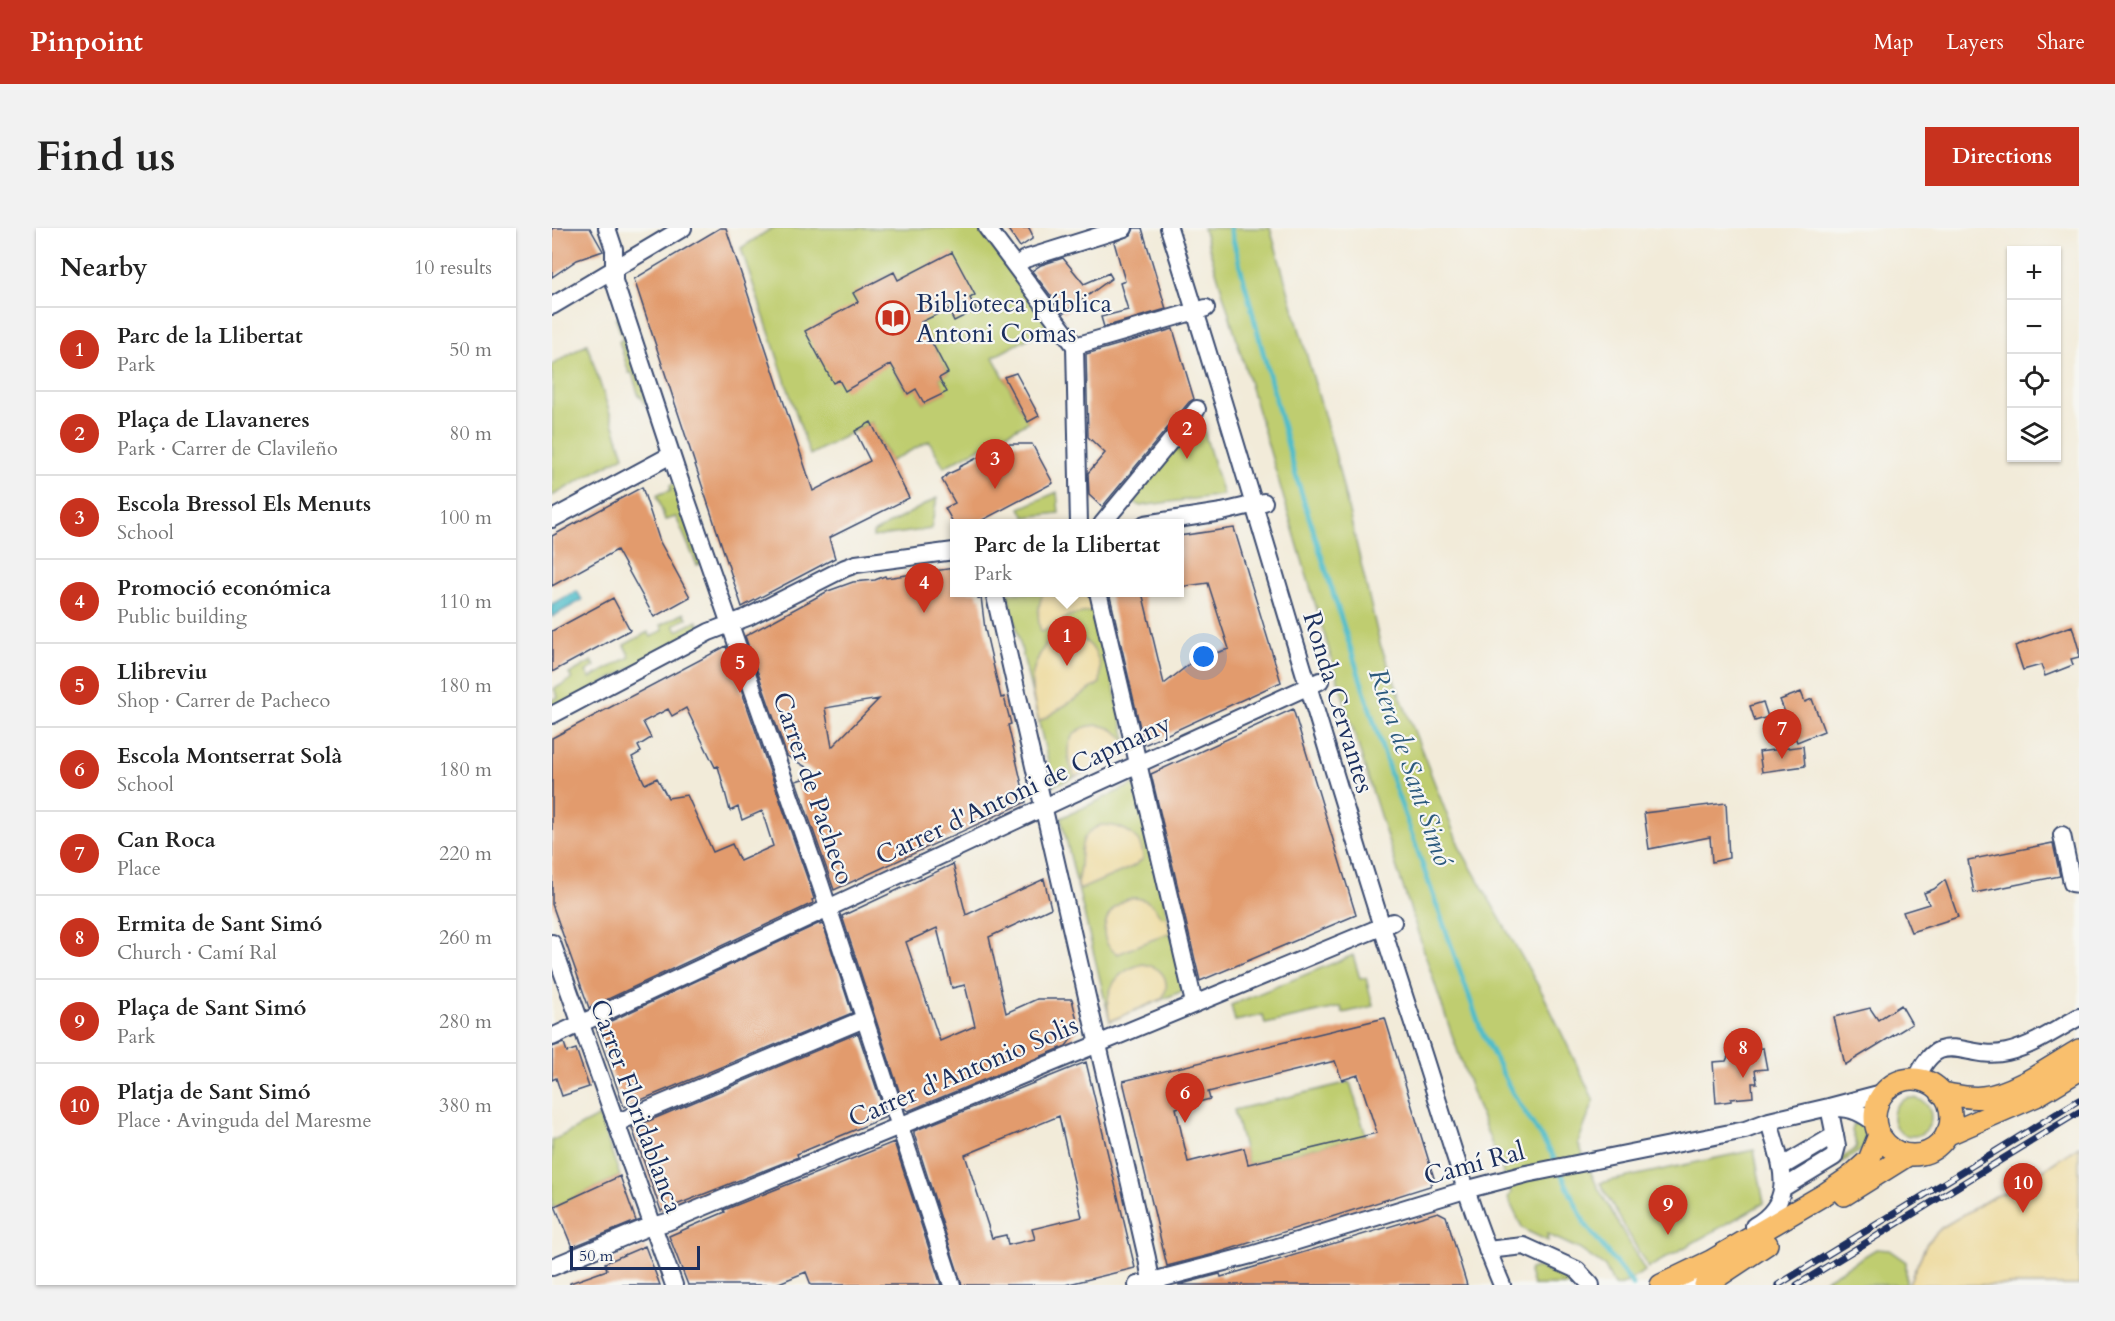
<!DOCTYPE html>
<meta charset="utf-8">
<style>
:root{--surface:#fff;--page:#f2f2f2;--text:#222;--muted:#767676;--line:#e0e0e0;--accent:#c8321e}
body{margin:0;font-family:Cardo,serif;background:var(--page);color:var(--text)}
.controls{position:absolute;right:18px;top:18px;display:grid;overflow:hidden;border-radius:0px;box-shadow:0 2px 4px #0004}
.controls button{width:54px;height:54px;display:grid;place-items:center;padding:0;border:0;border-bottom:2px solid var(--line);background:var(--surface);color:var(--text);font:30px sans-serif}
.scale{position:absolute;left:18px;bottom:15px;width:130px;box-sizing:border-box;padding-left:6px;border:3px solid #1b2f5e;border-top:0;font-size:16px;line-height:21px;white-space:nowrap;color:#1b2f5e;-webkit-text-stroke:4px #f6f6f2;paint-order:stroke}
.you{position:absolute;left:652px;top:429px;width:21px;height:21px;margin:-15px;border:4px solid #fff;border-radius:50%;background:#1a73e8;box-shadow:0 0 0 9px #1a73e833}
.badge{display:grid;place-items:center;width:39px;height:39px;border-radius:50%;background:var(--accent);color:#fff;font-size:20px;font-weight:700}
.pin{position:absolute;translate:-50% -50px;filter:drop-shadow(0 2px 3px #0008)}
.pin::after{content:'';position:absolute;top:32px;width:21px;height:18px;background:inherit;clip-path:polygon(0 0,100% 0,50% 100%)}
.popup{position:absolute;left:398px;top:291px;width:234px;height:78px;box-sizing:border-box;display:grid;place-content:center;border-radius:0px;background:var(--surface);filter:drop-shadow(0 2px 4px #0005);font-size:20px;white-space:nowrap;color:var(--muted)}
.popup b{font-size:22px;color:var(--text)}
.popup::after{content:'';position:absolute;left:50%;top:100%;margin-left:-12px;border:12px solid transparent;border-top-color:var(--surface)}
.list{margin:0;padding:0;list-style:none}
h2{display:flex;justify-content:space-between;align-items:center;height:78px;margin:0;padding:0 24px;font-size:26px}
h2 small{font-size:20px;font-weight:400;color:var(--muted)}
.list li{display:grid;grid-template-columns:39px 1fr auto;gap:18px;align-items:center;box-sizing:border-box;height:84px;padding:0 24px;border-top:2px solid var(--line)}
.list b{display:block;font-size:22px;white-space:nowrap}
.list p{margin:0;font-size:20px;white-space:nowrap;color:var(--muted)}
.list em{font-size:20px;font-style:normal;color:var(--muted)}
.icon{flex:none;width:33px;height:33px;fill:none;stroke:currentColor;stroke-width:2;stroke-linecap:round;stroke-linejoin:round}
.map{position:relative;flex:none;width:1527px;height:1057px;overflow:hidden;border-radius:0px}
header{display:flex;align-items:center;gap:36px;box-sizing:border-box;height:84px;padding:0 30px;background:var(--accent);color:#fff}
header strong{font-size:28px}
nav{display:flex;gap:33px;margin-inline-start:auto;font-size:21px}
.intro{display:flex;align-items:center;justify-content:space-between;box-sizing:border-box;height:144px;padding:0 36px}
h1{margin:0;font-size:42px}
.button{padding:15px 27px;border-radius:0px;background:var(--accent);color:#fff;font-size:21px;font-weight:700}
main{display:flex;gap:36px;padding:0 36px}
aside{flex:1;background:var(--surface);border-radius:0px;box-shadow:0 2px 4px #0004}
.map>svg:first-child{display:block}
.green{fill:#bfcd6f;stroke:#6d7e66;stroke-width:1.5;fill-rule:evenodd}
.sand{fill:#eeda9e;stroke:#84847e;stroke-width:1.5}
.water{fill:#50bdc9;stroke:#367694;stroke-width:1.5}
.lines{fill:none;stroke-linecap:round;stroke-linejoin:round}
.stream{stroke:#50bdc9;stroke-width:5}
.building{fill:#e29b6d;fill-rule:evenodd}
.minor-casing{stroke:#3b4b70;stroke-width:20}
.major-casing{stroke:#3b4b70;stroke-width:24}
.minor{stroke:#fff;stroke-width:16}
.major{stroke:#f9bf6d;stroke-width:21}
.rail-casing{stroke:#1b2f5e;stroke-width:7}
.rail{stroke:#f6f6f2;stroke-width:4.5;stroke-dasharray:14;stroke-linecap:butt}
.labels{text-anchor:middle;stroke-width:4.5;stroke-linejoin:round;paint-order:stroke}
.poi-label{font-size:26px;fill:#1b2f5e;stroke:#f6f6f2;text-anchor:start}
.street-label{font-size:26px;fill:#1b2f5e;stroke:#f6f6f2}
.water-label{font-size:27px;font-style:italic;fill:#2b5a7e;stroke:#f6f6f2}
</style>
<header>
<strong>Pinpoint</strong>
<nav><a>Map</a><a>Layers</a><a>Share</a></nav>
</header>
<div class="intro"><h1>Find us</h1><a class="button">Directions</a></div>
<main>
<aside>
<h2>Nearby<small>10 results</small></h2>
<ul class="list">
<li><span class="badge">1</span><div><b>Parc de la Llibertat</b><p>Park</p></div><em>50 m</em></li>
<li><span class="badge">2</span><div><b>Plaça de Llavaneres</b><p>Park · Carrer de Clavileño</p></div><em>80 m</em></li>
<li><span class="badge">3</span><div><b>Escola Bressol Els Menuts</b><p>School</p></div><em>100 m</em></li>
<li><span class="badge">4</span><div><b>Promoció económica</b><p>Public building</p></div><em>110 m</em></li>
<li><span class="badge">5</span><div><b>Llibreviu</b><p>Shop · Carrer de Pacheco</p></div><em>180 m</em></li>
<li><span class="badge">6</span><div><b>Escola Montserrat Solà</b><p>School</p></div><em>180 m</em></li>
<li><span class="badge">7</span><div><b>Can Roca</b><p>Place</p></div><em>220 m</em></li>
<li><span class="badge">8</span><div><b>Ermita de Sant Simó</b><p>Church · Camí Ral</p></div><em>260 m</em></li>
<li><span class="badge">9</span><div><b>Plaça de Sant Simó</b><p>Park</p></div><em>280 m</em></li>
<li><span class="badge">10</span><div><b>Platja de Sant Simó</b><p>Place · Avinguda del Maresme</p></div><em>380 m</em></li>
</ul>
</aside>
<div class="map">
<svg width="1527" height="1057" viewBox="0 0 1527 1057">
<rect width="100%" height="100%" fill="#f6f6f2"/>
<filter id="ink" filterUnits="userSpaceOnUse"><feTurbulence type="fractalNoise" baseFrequency=".0167" numOctaves="2"/><feDisplacementMap in="SourceGraphic" scale="12" xChannelSelector="R" yChannelSelector="G"/><feConvolveMatrix kernelMatrix="1 2 1 2 8 2 1 2 1" color-interpolation-filters="sRGB"/></filter>
<filter id="wash" filterUnits="userSpaceOnUse"><feTurbulence type="fractalNoise" baseFrequency=".008" numOctaves="4" result="noise"/><feDisplacementMap in="SourceGraphic" scale="24" xChannelSelector="R" yChannelSelector="G"/><feGaussianBlur stdDeviation="1.35" result="paint"/><feColorMatrix in="noise" values="0 0 0 0 0 0 0 0 0 0 0 0 0 0 0 0 0 1.4 0 .05"/><feComposite in="paint" operator="in"/></filter>
<g filter="url(#wash)">
<rect width="100%" height="100%" fill="#f2ebd9"/>
<!-- green -->
<path class="green" d="M220,0H426L500,98L441,129L476,194L392,239L377,213L339,233L319,194L258,227L189,20ZM341,44L396,145L387,150L394,164L372,175L364,161L355,165L302,66Z
M651,0H718L783,225L828,416L908,620L991,766L1042,873L1026,915L1044,956L1093,1043L1070,1057H1062L1053,1039L1027,1021L995,1006L996,1013L975,1003L970,999L957,973L956,970L959,964C920,870 888,773 857,677C783,453 720,225 651,0Z
M69,89L96,174L92,176L89,168L87,169L80,145H77L67,113L71,112L64,91Z
M35,116L72,228L0,268V137Z
M645,193L650,196L671,267L588,278L579,272Z
M124,255L151,335L145,337L124,289L113,292L105,267L119,262L118,257Z
M505,264L507,285L473,289L468,280Z
M385,270L379,301L321,309V305Z
M456,365H540L577,524L502,558Z
M132,385L135,390L122,397L125,403L145,393L150,403L0,482V472L6,469L2,461L20,451L17,446L40,433L43,438L34,444L38,450L78,429L72,417L96,404L99,409L111,402L109,397Z
M584,555L633,762L558,793L509,590Z
M801,727L808,751L814,750L821,778L791,785L789,779L713,796L711,787L683,793L679,777Z
M798,854L814,908L696,936L682,882Z
M1341 889a19 19 0 1 1 38 0a19 19 0 1 1-38 0Z
M47,888L68,948L0,980V913Z
M1309,893C1316,902 1314,912 1310,922L1246,960L1303,921L1305,918L1300,903L1302,896Z
M1202,922L1212,975L1096,1040L1048,955Z
M1324,1021L1337,1022L1354,1034V1057H1265Z
M986,1039L1015,1052L1022,1057H981L977,1044L978,1041Z"/>
<!-- sand -->
<path class="sand" d="M491,365H540L544,382L516,388L508,396L489,404C484,390 486,378 491,365Z
M517,406C541,411 551,431 548,455L487,494C478,459 474,445 496,413Z
M547,497C563,500 574,509 577,524L523,549C510,523 514,498 547,497Z
M549,597C571,596 591,608 591,631L580,639L527,662C524,652 527,648 528,638C529,617 528,606 549,597Z
M580,670C595,670 602,677 609,689L615,688L619,704L566,726C540,712 554,676 580,670Z
M591,736C611,739 620,753 610,771L558,793C551,764 562,743 591,736Z
M1527,918V1057H1356L1375,1015L1389,1000L1441,969L1461,962Z"/>
<!-- water -->
<path class="water" d="M25,363L30,372L0,389V376Z"/>
<g class="lines">
<!-- stream -->
<path class="stream" d="M678,0L744,248L840,551L929,802L960,864L1000,926L1033,996L1081,1057"/>
</g>
<g id="blocks">
<!-- building -->
<path class="building" d="M0,0H38L51,23L25,32L0,49Z
M168,0H174L261,263L318,233L303,203L319,194L357,270L277,310L283,330L190,379L82,51Z
M455,0H477L480,6V11L468,19Z
M582,0H590L614,81L552,99L549,89L576,82L568,55L573,53L562,14L579,7Z
M400,24L423,67L418,70L424,82L402,93L396,81L369,94L396,145L387,150L395,164L372,175L364,161L356,166L339,136L293,163L287,152L281,155L253,103L306,74L301,65L342,44L346,52Z
M511,30L532,56L557,45L560,50L512,85L480,43L489,37Z
M621,101L642,171L637,174L550,279L537,267L536,245L553,225L536,209L534,126Z
M464,145L487,188L476,194L452,149Z
M453,216H480L501,255L423,296H402L393,280L403,275L390,252L396,246L407,241V239Z
M90,259L108,314L138,369L102,389L65,322L0,358V308Z
M682,300L729,454L592,517L557,364H590L612,456L644,431L677,421L656,355L627,359V308Z
M402,340V364H425L426,370L429,369L433,401L449,470L452,469L459,496L456,497L474,574L282,662L244,553L266,546L235,528L193,408L276,363L301,354L323,352L333,348L334,350ZM327,471L280,519L273,480Z
M61,370L78,402L0,444V403Z
M1520,398L1527,422V429L1519,431L1521,437L1493,448L1489,437L1471,442L1463,418Z
M174,418L258,658L262,671L260,672L261,675L37,780L0,676V510ZM134,480L163,539L166,538L178,583L186,579L190,592L210,583L221,618L188,633L180,616L161,624L135,567L116,570L105,550L93,556L80,529L89,524L86,518L99,510L91,494L116,481L120,488Z
M1249,464L1253,474L1260,471L1272,503L1245,514L1228,472Z
M1211,474L1216,489L1203,493L1198,478Z
M741,481L804,687L648,753L599,546Z
M1251,518L1253,538L1210,544L1207,524Z
M1174,575L1177,630L1160,634L1158,609L1097,621L1092,585Z
M1501,615L1508,648L1422,665L1416,632Z
M401,636L414,687L492,651L499,680L437,709L454,785L485,771H520L527,801L514,818L356,883L353,881L290,688ZM385,700L400,760L413,757L423,798L388,813L354,714Z
M1393,652L1406,689L1359,704L1351,684L1377,676L1372,665L1382,661Z
M268,695V697L271,696L300,785L72,879L44,800Z
M1349,777L1360,796L1293,837L1282,789L1318,780L1326,792Z
M833,790L882,950L878,958L662,1026L615,1038L571,853ZM783,833L790,852L806,847L825,905L696,936L692,920L636,934L624,880L658,871L656,864Z
M306,805L334,889L245,926L246,929L109,983L80,900Z
M12,815L15,824L24,821L37,859L10,868L4,850L0,852V819Z
M1211,820L1215,841L1203,842L1205,855H1200L1201,869L1179,871V873L1164,875L1161,834L1174,833L1179,822Z
M534,834L583,1040L513,1057H410L362,906V903ZM507,888L530,989L480,1001L483,1011L456,1017L454,1007L440,1010L413,927Z
M342,914L389,1057H259L254,1044L222,1057H136L117,1008L173,984L172,982Z
M68,948L84,993L20,1019L3,978Z
M886,984L894,988L915,1057H626L668,1046L669,1049Z
M93,1018L108,1057H18V1055L55,1042L53,1035Z"/>
</g>
</g>
<g filter="url(#ink)">
<use href="#blocks" fill-opacity="0" stroke="#3b4b70" stroke-width="1.5"/>
<g class="lines">
<defs>
<path id="minor" d="M55,0L62,21V53L126,247L268,655L400,1057
M435,0L523,118L527,296
M617,0C700,260 772,523 857,783C888,875 912,968 950,1057
M464,38L473,31L572,0
M0,78L131,0
M523,118L654,80
M0,291L119,227
M550,296L645,181
M593,296L670,284L712,274
M442,364L595,1030L599,1053L598,1057
M546,364L642,775
M0,487L157,404L196,389L293,340L304,336L402,323
M1510,607L1520,655L1527,656
M0,715L122,1057
M0,809L516,568L768,453
M1364,852C1388,795 1413,834 1455,824C1481,818 1504,802 1527,789
M1284,880C1300,880 1310,885 1323,895
M64,895L312,791
M1229,939L1283,907
M1231,960L1282,929L1285,918L1277,879
M1202,998C1248,972 1227,933 1217,893
M935,1022L972,1018L1025,1042L1039,1057
M0,1039L91,1001L115,994L841,694
M585,1057L699,1027L913,962L974,946L1193,902L1217,893L1277,879L1334,864
M1135,1057L1163,1042"/>
<path id="major" d="M1323 889a38 38 0 1 1 76 0a38 38 0 1 1-76 0Z
M1389,865C1403,867 1417,871 1431,869C1462,866 1500,838 1527,822
M1394,907L1484,868L1527,842
M1292,967L1356,927
M1109,1057L1159,1033L1273,966L1298,949L1317,932L1327,907
M1153,1057L1215,1016"/>
</defs>
<!-- minor casing -->
<use href="#minor" class="minor-casing"/>
<!-- major casing -->
<use href="#major" class="major-casing"/>
<!-- minor -->
<use href="#minor" class="minor"/>
<!-- major -->
<use href="#major" class="major"/>
<defs>
<path id="rail" d="M1226,1057L1527,872
M1245,1057L1527,884"/>
</defs>
<!-- rail casing -->
<use href="#rail" class="rail-casing"/>
<!-- rail -->
<use href="#rail" class="rail"/>
</g>
</g>
<!-- icons -->
<defs>
<symbol id="library-ring" viewBox="-11 -11 22 22"><circle r="9.5" fill="#f6f6f2" stroke="#c8321e" stroke-width="1.5"/><path d="M-6-4Q-3-5.5-.7-3.5V5Q-3 3-6 4ZM6-4Q3-5.5 .7-3.5V5Q3 3 6 4Z" fill="#c8321e"/></symbol>
</defs>
<g fill-rule="evenodd">
<use href="#library-ring" x="322" y="71" width="38" height="38"/>
</g>
<g class="labels">
<!-- poi labels -->
<g class="poi-label">
<text x="364" y="84">Biblioteca pública<tspan x="364" dy="30">Antoni Comas</tspan></text>
</g>
<!-- street labels -->
<g class="street-label">
<text transform="translate(787 474) rotate(73)" y="9">Ronda Cervantes</text>
<text transform="translate(262 560) rotate(71)" y="9">Carrer de Pacheco</text>
<text transform="translate(471 561) rotate(-25)" y="9">Carrer d'Antoni de Capmany</text>
<text transform="translate(411 843) rotate(-23)" y="9">Carrer d'Antonio Solis</text>
<text transform="translate(85 878) rotate(70)" y="9">Carrer Floridablanca</text>
<text transform="translate(922 935) rotate(-15)" y="9">Camí Ral</text>
</g>
<!-- water labels -->
<g class="water-label">
<text transform="translate(859 539) rotate(71)" y="9">Riera de Sant Simó</text>
</g>
</g>
</svg>
<div class="controls">
<button>+</button>
<button>−</button>
<button><svg class="icon" aria-label="locate" viewBox="0 0 24 24"><circle cx="12" cy="12" r="6"/><path d="M12 2v4M12 18v4M2 12h4M18 12h4"/></svg></button>
<button><svg class="icon" aria-label="layers" viewBox="0 0 24 24"><path d="M12 4l9 5-9 5-9-5zM3 14l9 5 9-5"/></svg></button>
</div>
<div class="scale">50 m</div>
<div class="you"></div>
<div class="pin badge" style="left:515px;top:438px">1</div>
<div class="popup"><b>Parc de la Llibertat</b>Park</div>
<div class="pin badge" style="left:635px;top:231px">2</div>
<div class="pin badge" style="left:443px;top:261px">3</div>
<div class="pin badge" style="left:372px;top:385px">4</div>
<div class="pin badge" style="left:188px;top:465px">5</div>
<div class="pin badge" style="left:633px;top:895px">6</div>
<div class="pin badge" style="left:1230px;top:531px">7</div>
<div class="pin badge" style="left:1191px;top:850px">8</div>
<div class="pin badge" style="left:1116px;top:1007px">9</div>
<div class="pin badge" style="left:1471px;top:985px">10</div>
</div>
</main>
